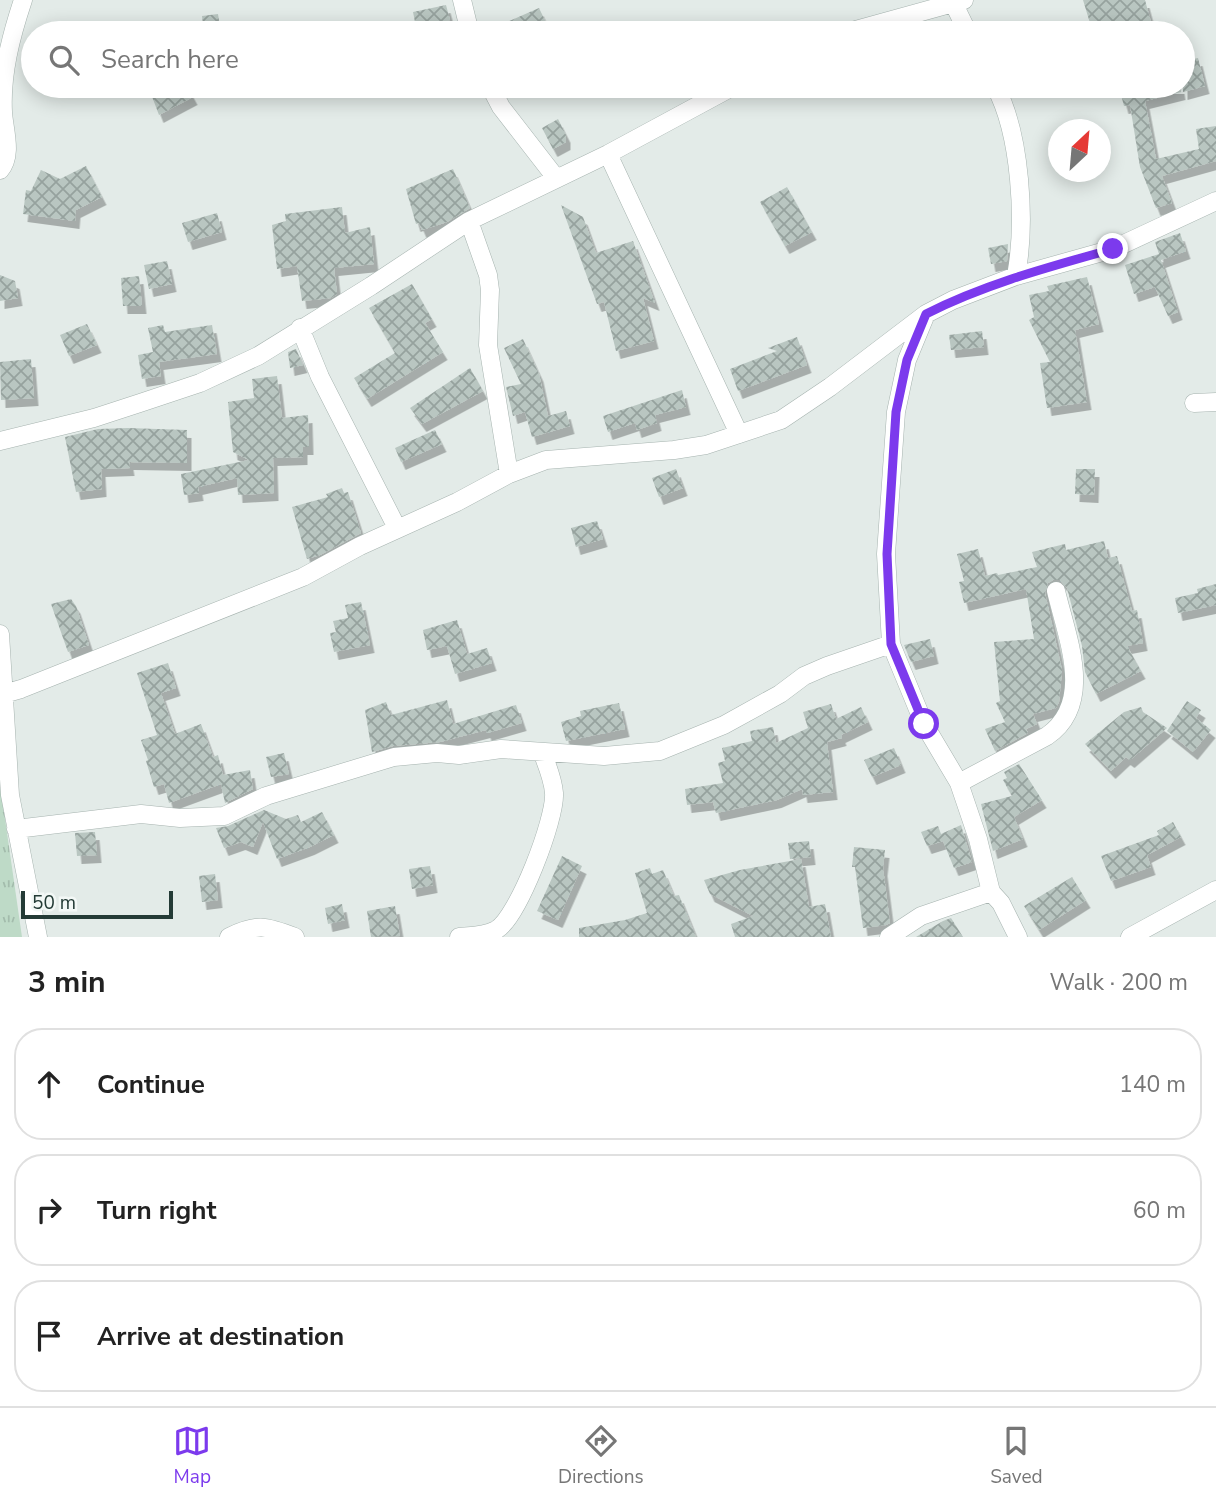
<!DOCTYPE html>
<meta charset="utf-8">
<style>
:root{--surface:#fff;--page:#f2f2f2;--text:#222;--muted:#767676;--line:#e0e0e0;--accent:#7c3aed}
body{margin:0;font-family:"Nunito Sans",sans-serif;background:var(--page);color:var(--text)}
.compass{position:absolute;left:1048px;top:119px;width:63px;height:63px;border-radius:50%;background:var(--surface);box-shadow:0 4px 18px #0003;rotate:26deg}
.scale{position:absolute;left:21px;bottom:18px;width:152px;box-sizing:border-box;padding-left:7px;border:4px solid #243b36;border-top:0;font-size:19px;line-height:24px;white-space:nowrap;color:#243b36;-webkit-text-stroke:5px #f3f8f6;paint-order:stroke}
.stop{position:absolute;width:21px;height:21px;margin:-16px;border:5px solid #7c3aed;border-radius:50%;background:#fff}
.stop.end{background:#7c3aed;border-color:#fff;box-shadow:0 2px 7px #0008}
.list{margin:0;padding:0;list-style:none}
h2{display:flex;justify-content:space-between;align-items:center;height:91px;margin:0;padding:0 28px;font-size:30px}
h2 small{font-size:23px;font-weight:400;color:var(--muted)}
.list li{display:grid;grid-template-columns:46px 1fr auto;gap:21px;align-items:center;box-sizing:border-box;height:112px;margin:0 14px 14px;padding:0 14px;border:2px solid var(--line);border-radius:28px}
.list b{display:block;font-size:26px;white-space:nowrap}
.list em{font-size:23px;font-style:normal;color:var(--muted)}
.icon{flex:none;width:38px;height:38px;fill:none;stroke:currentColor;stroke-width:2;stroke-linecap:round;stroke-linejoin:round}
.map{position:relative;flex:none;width:1216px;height:937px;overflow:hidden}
.search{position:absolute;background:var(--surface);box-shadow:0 4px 18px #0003;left:21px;right:21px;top:21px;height:77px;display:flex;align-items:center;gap:18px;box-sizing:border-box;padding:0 24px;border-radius:38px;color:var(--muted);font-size:26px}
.sheet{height:469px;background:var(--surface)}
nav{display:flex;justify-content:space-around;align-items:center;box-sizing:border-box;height:98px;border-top:2px solid var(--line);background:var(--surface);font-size:19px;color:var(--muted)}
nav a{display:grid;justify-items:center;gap:4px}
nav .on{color:var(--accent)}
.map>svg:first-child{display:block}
.grass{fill:url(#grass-tufts)}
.building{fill:url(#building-cross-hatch);filter:url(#shadow)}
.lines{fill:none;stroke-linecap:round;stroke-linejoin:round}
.minor-casing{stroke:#a6b3af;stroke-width:19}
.minor{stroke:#fff;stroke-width:18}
.route{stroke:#7c3aed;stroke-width:9}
</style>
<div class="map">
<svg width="1216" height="937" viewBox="0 0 1216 937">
<defs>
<pattern id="grass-tufts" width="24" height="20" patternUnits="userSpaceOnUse" patternTransform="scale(1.75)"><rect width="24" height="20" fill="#bedac7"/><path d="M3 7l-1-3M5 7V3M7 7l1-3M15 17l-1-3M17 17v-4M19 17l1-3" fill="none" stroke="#a3bcac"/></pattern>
<pattern id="building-cross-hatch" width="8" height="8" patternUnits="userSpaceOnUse" patternTransform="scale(1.75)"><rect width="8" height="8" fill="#b9c6c1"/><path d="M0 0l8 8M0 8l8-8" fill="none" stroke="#96a29e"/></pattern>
<filter id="shadow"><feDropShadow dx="4.5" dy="8" stdDeviation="0" flood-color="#0004"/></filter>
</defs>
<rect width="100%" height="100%" fill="#e3ebe8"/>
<!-- grass -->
<path class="grass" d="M0,784L22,937H0Z"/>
<!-- building -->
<path class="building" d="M1083,0H1145L1154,33H1093Z
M446,5L450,20L416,27L413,12Z
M539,8L551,33H482Z
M218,14L221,33H204L202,16Z
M1198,58L1205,86L1183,92V61Z
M148,86H187L193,97L159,115Z
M1139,86H1180L1181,92L1145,101L1156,159L1199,149L1196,129L1216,126V161L1162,176L1172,203L1156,208L1140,167L1130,105L1124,106L1120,91Z
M558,119L566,135V142L553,149L542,128Z
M86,166L102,197L76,210L75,221L23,214L26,190L31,191L41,170L60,179Z
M453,169L470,208L447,222L422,230L419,223L416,224L406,189Z
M787,187L812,232L785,246L760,202Z
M561,205L583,217L596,253L633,241L655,303L643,298L654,341L616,351L604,302L597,304Z
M342,207L345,233L370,227L374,264L334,268L337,294L331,298L302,301L297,266L277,269L272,225L286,221L285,214Z
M217,213L222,232L188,242L182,223Z
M1180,233L1186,251L1161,260L1155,242Z
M1008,244L1007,261L991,264L988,248Z
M1159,254L1178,312L1168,316L1155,287L1134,294L1125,265Z
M167,261L172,284L149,289L144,265Z
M0,275L15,281L18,298L0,301Z
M139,276L142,306H123L121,278Z
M1087,277L1099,324L1075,330L1087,402L1047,408L1040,363L1050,362L1029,320L1034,317L1029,295L1049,291L1047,286Z
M412,284L432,319L425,323L443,352L367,399L354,378L395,353L369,308Z
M87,324L97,345L69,356L60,335Z
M163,325L165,332L212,325L217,354L159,362L161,376L142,379L138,355L153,352L148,328Z
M982,331L984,347L951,350L949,335Z
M797,337L807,365L738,391L730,369L777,351L768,348Z
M523,339L539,374L548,416L566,411L570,426L532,437L525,412L513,416L506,387L521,384L504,348Z
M296,349L303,365L290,368L288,352Z
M31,359L34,398L1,400L0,362Z
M470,368L483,391L422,424L410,408Z
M277,376L282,418L308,415L309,447H303V457L273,458L274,493L238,495L237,478L198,487L199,493L184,495L181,474L249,460L233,452L228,402L254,398L252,379Z
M682,390L686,407L655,415L657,423L637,430L635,423L608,432L603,416Z
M128,428L187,430V463L129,462L130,468L101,469L102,489L76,492L65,437L98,429Z
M435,430L442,444L401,462L395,448Z
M676,469L683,488L659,497L652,478Z
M1076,469H1095L1094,495L1075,494Z
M342,488L344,493L348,492L361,533L320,555L307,559L292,507L328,497L326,494Z
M597,521L603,539L576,547L571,528Z
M1104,541L1108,558L1117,556L1132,611L1137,610L1143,643L1127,646L1141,671L1096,694L1085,672L1082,646L1067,588L1060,580H1053L1048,583L1045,593L1062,670L1059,702L1056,708L1033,714L1037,724L1026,729L1028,733L995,751L985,729L1005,722L996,703L1000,701L994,642L1034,639L1026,589L964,603L959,582L964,581L957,554L978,549L985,576L997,573L998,575L1037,567L1032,552L1065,544L1066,550Z
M1216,584V605L1178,613L1175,598L1198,593L1197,589Z
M71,599L76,606L89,645L68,652L51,604Z
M361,602L370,645L334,652L330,633L336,632L333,621L348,618L345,605Z
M457,620L467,654L487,648L492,663L455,674L447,646L427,650L423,630Z
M930,639L934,656L911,662L904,645Z
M168,663L176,688L161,693L175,734L201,724L213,757L218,755L223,775L250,770L253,789L225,803L221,784L169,803L164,784L154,787L146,761L148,760L141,740L157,735L137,673Z
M447,700L453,724L516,705L522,723L487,733L486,730L440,742L393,746L372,752L365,710L386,702L391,715Z
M1187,701L1201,710L1196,718L1211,730L1193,752L1167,731Z
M619,703L625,729L566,741L561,722L581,716L580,711Z
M831,704L836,719L861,707L868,722L841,735L842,738L827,742L833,792L803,795L802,789L777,800L716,813L713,802L687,805L685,789L723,783L718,763L725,761L722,748L752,741L750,731L773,727L776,743L808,728L803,712Z
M1141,707L1143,712L1167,728L1130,760L1126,757L1111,771L1085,744L1124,712Z
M894,748L901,765L872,777L864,760Z
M284,753L289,774L271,777L266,757Z
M1019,764L1042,800L1014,817L1023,839L993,851L981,804L1012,796L1003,780L1007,778L1004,772Z
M264,810L286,819L298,815L301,822L322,812L334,835L310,847L277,859L263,822L253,847L241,842L224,848L216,828L228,826Z
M1173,822L1181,837L1147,855L1151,867L1111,881L1101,856L1159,835L1157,831Z
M961,825L972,862L954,868L943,841L927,846L921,832L938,826L941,834Z
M95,832L97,855L77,856L75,833Z
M809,841L811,857L790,859L788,843Z
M854,847L885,850L883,868L890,923L886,925L863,928L855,867H852Z
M562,856L582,866L558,920L537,911Z
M801,859L809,907L825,904L831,937H735L731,924L753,916L710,894L704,880L740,870Z
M430,866L433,885L412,889L409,869Z
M650,868L652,874L663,870L674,896L679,895L696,937H579V928L625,920L647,913L635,873Z
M215,874L218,900L202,902L199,876Z
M1072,877L1086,900L1039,930L1024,906Z
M342,904L345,920L328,924L325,908Z
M395,906L400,936L371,937L367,911Z
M951,918L963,937H916L943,921Z"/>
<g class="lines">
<defs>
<path id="minor" d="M462,0L470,33
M952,0L968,33
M845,33L964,0
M490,86L501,107L556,178
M995,86C1021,134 1026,223 1016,276
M608,154L739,434
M0,170C13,155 4,130 3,112C1,74 11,36 23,0
M469,221L488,275L490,290L488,345L509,474
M926,314L907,360L896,412L886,554L891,644L924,724L959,783L978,839L991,892L1001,903L1018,937
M300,328L320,377L397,528
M1194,403L1216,402
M0,441L94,418L140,403L200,383L258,356L371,286L469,221L608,154L734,86
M0,634L10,795L38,937
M0,695L21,689L303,577L360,546L457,502L509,474L546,460L674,450L706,445L781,420L830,387L926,314L953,300L1016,276L1113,249L1216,201
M959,783L1047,736C1095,703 1067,638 1056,591
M16,829L141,814L180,818L224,816L266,796L394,757L437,753L459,755L501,749L604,756L660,751L724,725L780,694L804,676L827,666L891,644
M229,937C257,923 267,926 295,937
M459,937C471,936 486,936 496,930C518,918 556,818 554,793C553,779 547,765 542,752
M889,937L921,916L991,892
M1130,937L1216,890"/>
</defs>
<!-- minor casing -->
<use href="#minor" class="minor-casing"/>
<!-- minor -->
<use href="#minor" class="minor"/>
</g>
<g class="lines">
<!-- route -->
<path class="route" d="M924,724L891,644L887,554L896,412L907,360L926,314C985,284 1049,267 1113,249"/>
</g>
</svg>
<svg class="compass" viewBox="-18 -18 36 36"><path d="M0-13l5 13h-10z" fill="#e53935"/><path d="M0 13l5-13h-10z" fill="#767676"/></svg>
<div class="scale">50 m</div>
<div class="stop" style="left:924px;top:724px"></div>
<div class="stop end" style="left:1113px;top:249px"></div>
<div class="search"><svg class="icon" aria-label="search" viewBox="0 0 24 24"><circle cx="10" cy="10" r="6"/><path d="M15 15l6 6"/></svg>Search here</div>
</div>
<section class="sheet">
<h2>3 min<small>Walk · 200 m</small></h2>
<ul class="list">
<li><svg class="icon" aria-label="ahead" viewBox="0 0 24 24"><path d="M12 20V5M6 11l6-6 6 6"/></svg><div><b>Continue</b></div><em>140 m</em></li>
<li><svg class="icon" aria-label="right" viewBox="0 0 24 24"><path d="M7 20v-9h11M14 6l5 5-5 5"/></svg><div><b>Turn right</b></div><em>60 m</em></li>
<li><svg class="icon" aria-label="arrive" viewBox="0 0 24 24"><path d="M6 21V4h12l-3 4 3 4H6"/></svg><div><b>Arrive at destination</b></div></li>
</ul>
</section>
<nav>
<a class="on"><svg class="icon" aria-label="map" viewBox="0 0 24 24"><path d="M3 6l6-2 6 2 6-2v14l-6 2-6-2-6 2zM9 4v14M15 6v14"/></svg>Map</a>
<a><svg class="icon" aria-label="directions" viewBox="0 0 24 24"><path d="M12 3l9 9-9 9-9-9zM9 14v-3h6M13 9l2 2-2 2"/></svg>Directions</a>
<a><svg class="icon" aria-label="saved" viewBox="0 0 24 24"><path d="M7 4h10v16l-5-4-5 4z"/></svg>Saved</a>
</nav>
